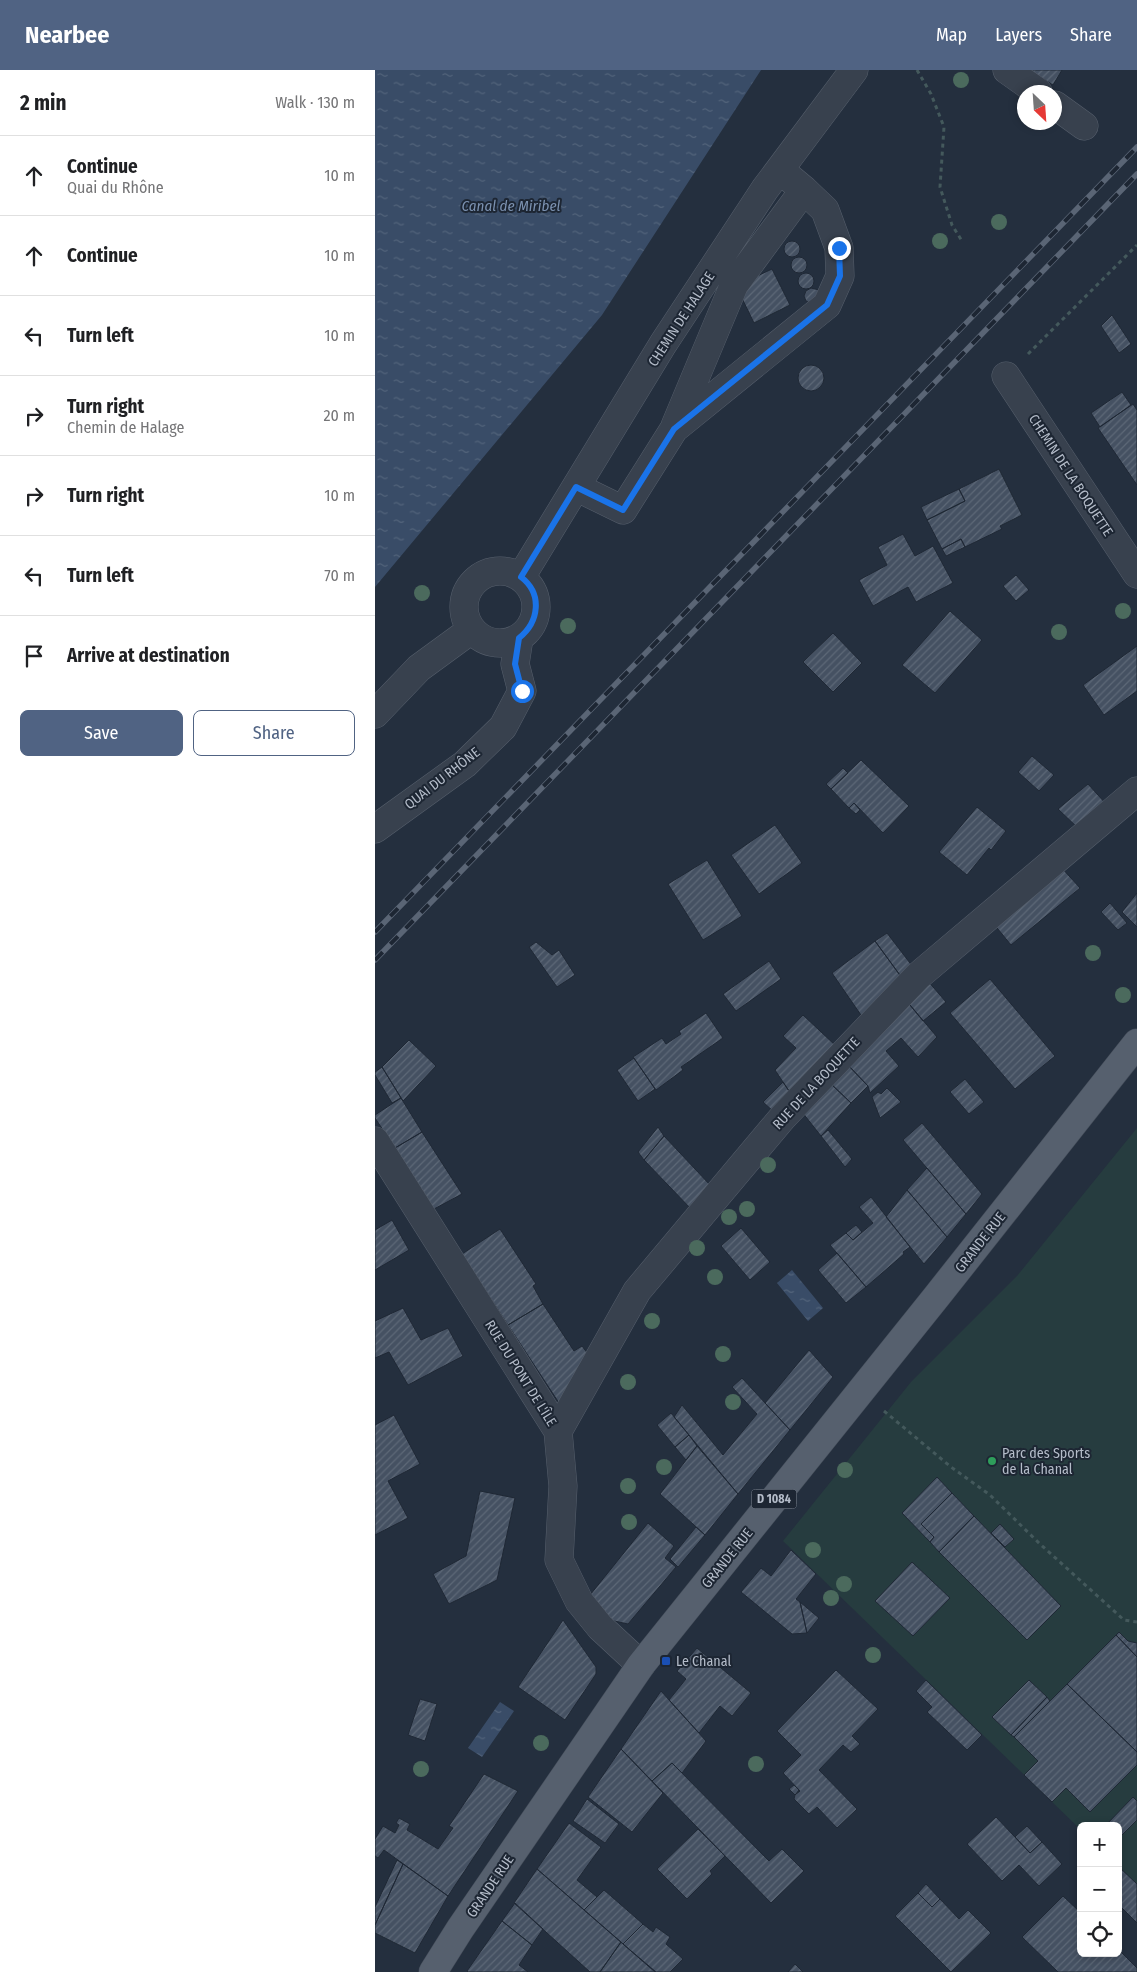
<!DOCTYPE html>
<meta charset="utf-8">
<style>
:root{--surface:#fff;--page:#f6f6f6;--text:#202124;--muted:#757577;--line:#e0e0e0;--accent:#506383}
body{margin:0;font-family:"Fira Sans Condensed",sans-serif;background:var(--page);color:var(--text)}
.controls{position:absolute;right:15px;bottom:15px;display:grid;overflow:hidden;border-radius:8px;box-shadow:0 2px 8px #0003}
.controls button{width:45px;height:45px;display:grid;place-items:center;padding:0;border:0;border-bottom:1px solid var(--line);background:var(--surface);color:var(--text);font:25px sans-serif}
.compass{position:absolute;left:642px;top:15px;width:45px;height:45px;border-radius:50%;background:var(--surface);box-shadow:0 2px 8px #0003;rotate:155deg}
.stop{position:absolute;width:15px;height:15px;margin:-11px;border:4px solid #1a73e8;border-radius:50%;background:#fff}
.stop.end{background:#1a73e8;border-color:#fff;box-shadow:0 1px 5px #0008}
.list{margin:0;padding:0;list-style:none}
h2{display:flex;justify-content:space-between;align-items:center;height:65px;margin:0;padding:0 20px;font-size:21px}
h2 small{font-size:16px;font-weight:400;color:var(--muted)}
.list li{display:grid;grid-template-columns:32px 1fr auto;gap:15px;align-items:center;box-sizing:border-box;height:80px;padding:0 20px;border-top:1px solid var(--line)}
.list b{display:block;font-size:19px;white-space:nowrap}
.list p{margin:0;font-size:16px;white-space:nowrap;color:var(--muted)}
.list em{font-size:16px;font-style:normal;color:var(--muted)}
.actions{display:flex;gap:10px;padding:15px 20px}
.actions a{flex:1;padding:11px 0;border:1px solid var(--accent);border-radius:8px;text-align:center;font-size:18px;color:var(--accent)}
.actions .main{background:var(--accent);color:#fff}
.icon{flex:none;width:28px;height:28px;fill:none;stroke:currentColor;stroke-width:2;stroke-linecap:round;stroke-linejoin:round}
.map{position:relative;flex:none;width:762px;height:1902px;overflow:hidden}
header{display:flex;align-items:center;gap:30px;box-sizing:border-box;height:70px;padding:0 25px;background:var(--accent);color:#fff}
header strong{font-size:24px}
nav{display:flex;gap:28px;margin-inline-start:auto;font-size:18px}
main{display:flex}
aside{flex:1;background:var(--surface)}
.map>svg:first-child{display:block}
.pitch{fill:#263c3f}
.water{fill:url(#water-ripples)}
.building{fill:url(#building-hatch);stroke:#1f2835}
.lines{fill:none;stroke-linecap:round;stroke-linejoin:round}
.minor-casing{stroke:#565f6c;stroke-width:29}
.major-casing{stroke:#414a57;stroke-width:29}
.path{stroke:#44595c;stroke-width:3;stroke-dasharray:4 4;stroke-linecap:butt}
.minor{stroke:#38414e;stroke-width:28}
.major{stroke:#56606e;stroke-width:28}
.rail-casing{stroke:#5a6575;stroke-width:5.5}
.rail{stroke:#1d2633;stroke-width:4;stroke-dasharray:11;stroke-linecap:butt}
.tree{fill:#4b6a5d}
.route{stroke:#1a73e8;stroke-width:6}
.leisure-dot{fill:#2e9e5b;stroke:#1d2633;stroke-width:2}
.transit-dot{fill:#1a4fb4;stroke:#1d2633;stroke-width:2}
.labels{text-anchor:middle;stroke-width:4;stroke-linejoin:round;paint-order:stroke}
.shield{fill:#1d2633;stroke:#878f9c;stroke-width:1}
.shield-label{font-size:12px;font-weight:bold;fill:#b4bcc9}
.street-label{font-size:14px;fill:#b4bcc9;stroke:#1d2633}
.poi-label{font-size:14px;fill:#b4bcc9;stroke:#1d2633;text-anchor:start}
.water-label{font-size:15px;font-style:italic;fill:#7c92b1;stroke:#1d2633}
</style>
<header>
<strong>Nearbee</strong>
<nav><a>Map</a><a>Layers</a><a>Share</a></nav>
</header>
<main>
<aside>
<h2>2 min<small>Walk · 130 m</small></h2>
<ul class="list">
<li><svg class="icon" aria-label="ahead" viewBox="0 0 24 24"><path d="M12 20V5M6 11l6-6 6 6"/></svg><div><b>Continue</b><p>Quai du Rhône</p></div><em>10 m</em></li>
<li><svg class="icon" aria-label="ahead" viewBox="0 0 24 24"><path d="M12 20V5M6 11l6-6 6 6"/></svg><div><b>Continue</b></div><em>10 m</em></li>
<li><svg class="icon" aria-label="left" viewBox="0 0 24 24"><path d="M17 20v-9H6M10 6l-5 5 5 5"/></svg><div><b>Turn left</b></div><em>10 m</em></li>
<li><svg class="icon" aria-label="right" viewBox="0 0 24 24"><path d="M7 20v-9h11M14 6l5 5-5 5"/></svg><div><b>Turn right</b><p>Chemin de Halage</p></div><em>20 m</em></li>
<li><svg class="icon" aria-label="right" viewBox="0 0 24 24"><path d="M7 20v-9h11M14 6l5 5-5 5"/></svg><div><b>Turn right</b></div><em>10 m</em></li>
<li><svg class="icon" aria-label="left" viewBox="0 0 24 24"><path d="M17 20v-9H6M10 6l-5 5 5 5"/></svg><div><b>Turn left</b></div><em>70 m</em></li>
<li><svg class="icon" aria-label="arrive" viewBox="0 0 24 24"><path d="M6 21V4h12l-3 4 3 4H6"/></svg><div><b>Arrive at destination</b></div></li>
</ul>
<div class="actions"><a class="main">Save</a><a>Share</a></div>
</aside>
<div class="map">
<svg width="762" height="1902" viewBox="0 0 762 1902">
<defs>
<pattern id="water-ripples" width="26" height="14" patternUnits="userSpaceOnUse" patternTransform="scale(1.25)"><rect width="26" height="14" fill="#394c67"/><path d="M2 4q2-2 4 0t4 0M15 11q2-2 4 0t4 0" fill="none" stroke="#53647b"/></pattern>
<pattern id="building-hatch" width="6" height="6" patternUnits="userSpaceOnUse" patternTransform="scale(1.25)"><rect width="6" height="6" fill="#455162"/><path d="M-1 1l2-2M0 6l6-6M5 7l2-2" fill="none" stroke="#5d6877"/></pattern>
</defs>
<rect width="100%" height="100%" fill="#242f3e"/>
<!-- pitch -->
<path class="pitch" d="M762,1058V1814L743,1796V1756H706V1760L408,1471L536,1312L642,1206Z"/>
<!-- water -->
<path class="water" d="M0,0H386L227,245L0,517Z
M417,1200L448,1238L433,1251L402,1213Z
M125,1632L139,1641L107,1687L93,1678Z"/>
<!-- building -->
<path class="building" d="M654,0H687L678,15Z
M409 179a8 8 0 1 1 16 0a8 8 0 1 1-16 0Z
M416 195a8 8 0 1 1 16 0a8 8 0 1 1-16 0Z
M397,199L415,235L379,253L361,216Z
M423 211a8 8 0 1 1 16 0a8 8 0 1 1-16 0Z
M436,218L444,220L437,234L431,231L429,226L431,221Z
M737,245L756,274L744,283L726,256Z
M423 308a13 13 0 1 1 26 0a13 13 0 1 1-26 0Z
M747,322L756,335L725,357L716,343Z
M758,334L762,340V415L723,358Z
M624,399L647,445L625,456L627,459L590,477L586,469L567,479L552,450L590,431L584,419Z
M584,419L590,431L552,450L546,437Z
M528,464L540,486L558,476L578,513L541,532L533,517L498,536L484,510L512,495L503,477Z
M586,469L590,477L571,486L567,479Z
M641,505L654,520L641,531L628,516Z
M575,541L607,570L560,623L527,595Z
M458,563L487,593L458,622L428,592Z
M762,576V621L729,645L708,615Z
M657,686L679,705L664,721L643,702Z
M486,690L534,736L508,763L479,733L474,738L456,719Z
M468,698L473,703L456,719L451,714Z
M713,714L732,735L704,759L683,739Z
M479,733L485,740L481,744L474,738Z
M602,737L631,761L616,780L614,778L592,805L564,782Z
M400,755L427,793L384,824L356,785Z
M332,790L367,846L328,870L293,814Z
M685,796L705,818L636,875L618,853Z
M762,823V857L747,842Z
M735,833L752,853L743,860L726,842Z
M512,863L538,897L527,908L500,871Z
M500,871L527,908L488,948L457,903Z
M161,872L177,885L184,880L200,905L182,917L154,877Z
M394,891L406,909L361,941L348,924Z
M615,909L680,986L640,1019L575,943Z
M552,910L571,932L548,951L530,929Z
M530,929L562,967L543,987L526,968L511,981L524,996L495,1023L493,1016L471,993Z
M331,943L348,968L306,997L308,1000L281,1020L258,987L287,968L291,974L306,964L304,961Z
M428,945L461,976L416,1024L400,1000L421,978L408,966Z
M34,970L61,996L28,1031L7,997Z
M259,988L280,1019L263,1031L242,1000Z
M471,993L493,1016L476,1033L454,1012Z
M7,997L26,1028L17,1033L0,1005V1002Z
M590,1009L609,1032L594,1044L575,1022Z
M408,1012L416,1024L399,1042L388,1032Z
M454,1012L476,1033L446,1066L427,1042Z
M512,1018L526,1032L505,1048L497,1027L503,1022L506,1024Z
M26,1028L47,1062L20,1078L0,1048V1045Z
M547,1053L607,1124L591,1144L528,1070Z
M283,1057L289,1066L269,1090L263,1082Z
M453,1060L477,1089L470,1097L446,1066Z
M47,1062L87,1124L59,1139L20,1078Z
M289,1066L336,1116L317,1140L269,1090Z
M552,1098L591,1144L572,1167L532,1120Z
M532,1120L572,1167L549,1194L511,1147Z
M496,1127L535,1177L528,1182L529,1184L491,1217L455,1175L471,1163L478,1170L498,1153L484,1137Z
M17,1150L34,1180L0,1200V1160Z
M481,1155L487,1162L478,1170L471,1163Z
M366,1158L395,1192L375,1210L346,1176Z
M125,1159L161,1214L158,1216L168,1234L133,1255L87,1184Z
M462,1183L491,1217L471,1233L443,1200Z
M168,1234L199,1281L207,1276L216,1288L186,1336L133,1255Z
M28,1238L46,1270L73,1258L88,1286L33,1315L14,1282L0,1288V1251Z
M434,1280L458,1307L415,1360L390,1333Z
M367,1308L415,1360L363,1424L299,1347L307,1335L348,1385L382,1344L357,1317Z
M296,1343L314,1365L300,1377L282,1355Z
M19,1345L45,1394L13,1411L33,1448L0,1465V1355Z
M314,1365L322,1376L311,1390L300,1377Z
M322,1376L363,1424L330,1465L285,1424Z
M562,1407L577,1423L546,1454L559,1467L555,1472L527,1443Z
M105,1421L140,1428L122,1510L74,1534L58,1504L91,1486Z
M577,1423L599,1446L564,1482L555,1472L559,1467L546,1454Z
M599,1446L686,1536L652,1570L564,1482Z
M273,1453L299,1476L290,1488L301,1497L253,1554L221,1547L211,1530Z
M625,1454L639,1469L630,1477L616,1463Z
M321,1457L330,1465L303,1497L295,1489Z
M416,1480L441,1504L421,1529L425,1532L432,1563L417,1564L366,1522L386,1498L396,1506Z
M537,1492L575,1528L538,1566L500,1531Z
M425,1532L444,1548L432,1563Z
M188,1550L221,1597V1604L190,1650L143,1617Z
M744,1562L753,1571L762,1573V1587L741,1565Z
M741,1565L762,1587V1682L692,1614Z
M322,1578L376,1623L357,1646L345,1636L324,1663L294,1630L311,1609L302,1601Z
M461,1600L503,1639L477,1666L485,1674L476,1682L468,1675L444,1700L482,1739L462,1758L442,1737L434,1744L419,1729L420,1725L425,1721L408,1703L426,1685L402,1661Z
M551,1610L607,1665L592,1680L552,1642L557,1637L541,1621Z
M654,1610L672,1627L636,1665L617,1647Z
M692,1614L762,1682V1695L715,1742L691,1718L677,1732L649,1705L663,1691L639,1667Z
M286,1621L331,1671L307,1703L297,1693L277,1711L246,1679Z
M672,1627L675,1631L639,1667L636,1665Z
M45,1629L62,1634L50,1671L33,1665Z
M246,1679L288,1723L257,1762L213,1727Z
M297,1693L394,1791L407,1779L429,1801L396,1833L277,1711Z
M109,1704L143,1721L73,1826L9,1780L3,1788L0,1786V1769L8,1756L20,1763L24,1755L21,1753L24,1748L35,1754L32,1760L63,1779L78,1758L74,1756Z
M419,1715L424,1720L420,1725L414,1719Z
M758,1727L762,1731V1750L743,1769V1756H730Z
M212,1729L244,1754L230,1773L198,1751Z
M621,1747L655,1783L667,1772L687,1794L664,1816L644,1795L627,1811L592,1774Z
M194,1753L226,1777L202,1810L222,1827L209,1840L162,1799Z
M652,1756L667,1772L655,1783L640,1767Z
M323,1759L350,1786L335,1801L337,1804L312,1829L282,1799Z
M22,1790L28,1794L0,1855V1837Z
M28,1794L73,1826L40,1883L0,1863V1855Z
M743,1796L762,1814V1853L743,1834Z
M162,1799L246,1872L225,1902H215L139,1833Z
M551,1814L565,1829L557,1837L543,1823Z
M229,1820L268,1854L248,1874L209,1840Z
M543,1823L557,1837L565,1829L584,1849L593,1840L616,1863L576,1902L520,1846Z
M688,1826L706,1843V1883H743V1879L762,1898V1902H683L647,1867Z
M140,1833L168,1859L157,1875L127,1851Z
M127,1851L157,1875L144,1895L153,1902H93L92,1901Z
M268,1854L278,1862L281,1857L295,1867L291,1874L308,1889L295,1902H281L248,1874Z
M246,1872L248,1874L280,1902H225Z
M420,1894L428,1902H413Z"/>
<g class="lines">
<defs>
<path id="minor" d="M632,0L663,22
M680,35L709,56
M631,306L762,504
M300,356L359,215L429,120
M201,417L248,440L299,359L452,235L465,206L464,178L450,140L429,120L405,100
M89 537a36 36 0 1 1 72 0a36 36 0 1 1-72 0Z
M146,507L288,274L390,119L479,0
M0,644L44,598L96,560
M0,759L90,694L128,657L147,621L140,594L144,568
M0,1071L183,1361L188,1416L184,1490L204,1531L225,1557L266,1595
M183,1361L262,1221L408,1047L543,906L762,721"/>
<path id="major" d="M58,1902L85,1859L266,1595L562,1226L762,973"/>
</defs>
<!-- minor casing -->
<use href="#minor" class="minor-casing"/>
<!-- major casing -->
<use href="#major" class="major-casing"/>
<!-- path -->
<path class="path" d="M542,0L556,24L569,57L565,117L577,155L587,171
M653,284L762,175
M509,1341L576,1397L615,1425L665,1474L749,1550L762,1552"/>
<!-- minor -->
<use href="#minor" class="minor"/>
<!-- major -->
<use href="#major" class="major"/>
<defs>
<path id="rail" d="M0,862L762,77
M0,890L762,104"/>
</defs>
<!-- rail casing -->
<use href="#rail" class="rail-casing"/>
<!-- rail -->
<use href="#rail" class="rail"/>
</g>
<!-- trees -->
<g class="tree">
<circle cx="586" cy="10" r="8"/>
<circle cx="624" cy="152" r="8"/>
<circle cx="565" cy="171" r="8"/>
<circle cx="47" cy="523" r="8"/>
<circle cx="748" cy="541" r="8"/>
<circle cx="193" cy="556" r="8"/>
<circle cx="684" cy="562" r="8"/>
<circle cx="718" cy="883" r="8"/>
<circle cx="748" cy="925" r="8"/>
<circle cx="393" cy="1095" r="8"/>
<circle cx="372" cy="1139" r="8"/>
<circle cx="354" cy="1147" r="8"/>
<circle cx="322" cy="1178" r="8"/>
<circle cx="340" cy="1207" r="8"/>
<circle cx="277" cy="1251" r="8"/>
<circle cx="348" cy="1284" r="8"/>
<circle cx="253" cy="1312" r="8"/>
<circle cx="358" cy="1332" r="8"/>
<circle cx="289" cy="1397" r="8"/>
<circle cx="470" cy="1400" r="8"/>
<circle cx="253" cy="1416" r="8"/>
<circle cx="254" cy="1452" r="8"/>
<circle cx="438" cy="1480" r="8"/>
<circle cx="469" cy="1514" r="8"/>
<circle cx="456" cy="1528" r="8"/>
<circle cx="498" cy="1585" r="8"/>
<circle cx="166" cy="1673" r="8"/>
<circle cx="381" cy="1694" r="8"/>
<circle cx="46" cy="1699" r="8"/>
</g>
<g class="lines">
<!-- route -->
<path class="route" d="M147,621L140,594L144,568C164,552 168,524 146,507L201,417L248,440L299,359L452,235L465,206L464,178"/>
</g>
<!-- markers -->
<circle class="leisure-dot" cx="617" cy="1391" r="5"/>
<rect class="transit-dot" x="286" y="1586" width="10" height="10" rx="2.5"/>
<g class="labels">
<!-- shield labels -->
<rect class="shield" x="376.5" y="1419.5" width="45" height="19" rx="4"/>
<g class="shield-label">
<text x="399" y="1433">D 1084</text>
</g>
<!-- street labels -->
<g class="street-label">
<text transform="translate(306 249) rotate(-57)" y="5">CHEMIN DE HALAGE</text>
<text transform="translate(696 405) rotate(57)" y="5">CHEMIN DE LA BOQUETTE</text>
<text transform="translate(67 708) rotate(-38)" y="5">QUAI DU RHÔNE</text>
<text transform="translate(441 1013) rotate(-47)" y="5">RUE DE LA BOQUETTE</text>
<text transform="translate(605 1172) rotate(-52)" y="5">GRANDE RUE</text>
<text transform="translate(146 1303) rotate(58)" y="5">RUE DU PONT DE L'ÎLE</text>
<text transform="translate(352 1488) rotate(-51)" y="5">GRANDE RUE</text>
<text transform="translate(115 1816) rotate(-56)" y="5">GRANDE RUE</text>
</g>
<!-- poi labels -->
<g class="poi-label">
<text x="627" y="1388">Parc des Sports<tspan x="627" dy="16">de la Chanal</tspan></text>
<text x="301" y="1596">Le Chanal</text>
</g>
<!-- water labels -->
<g class="water-label">
<text x="136" y="141">Canal de Miribel</text>
</g>
</g>
</svg>
<div class="controls">
<button>+</button>
<button>−</button>
<button><svg class="icon" aria-label="locate" viewBox="0 0 24 24"><circle cx="12" cy="12" r="6"/><path d="M12 2v4M12 18v4M2 12h4M18 12h4"/></svg></button>
</div>
<svg class="compass" viewBox="-18 -18 36 36"><path d="M0-13l5 13h-10z" fill="#e53935"/><path d="M0 13l5-13h-10z" fill="#757577"/></svg>
<div class="stop" style="left:147px;top:621px"></div>
<div class="stop end" style="left:464px;top:178px"></div>
</div>
</main>
